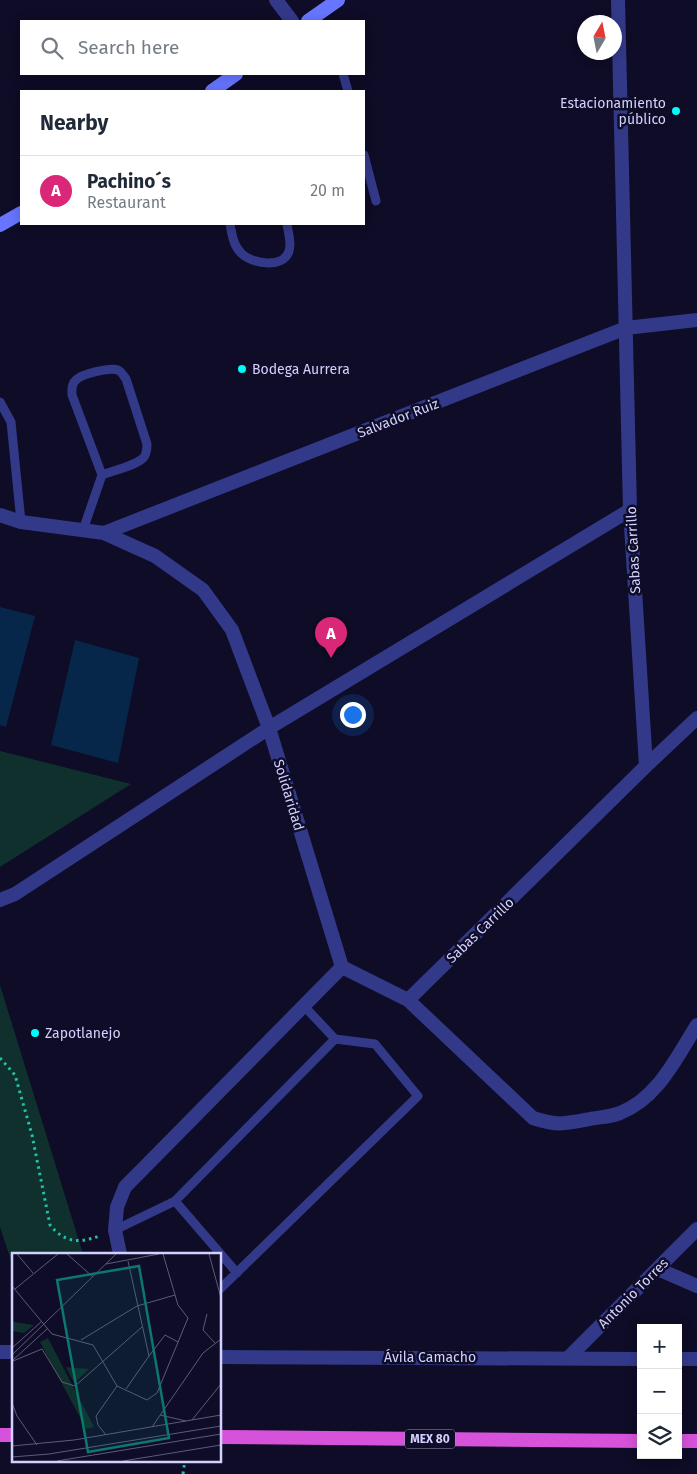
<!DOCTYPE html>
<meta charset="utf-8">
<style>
:root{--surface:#fff;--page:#f2f2f3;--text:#1f2937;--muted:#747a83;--line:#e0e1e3;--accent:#db2777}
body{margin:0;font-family:"Fira Sans",sans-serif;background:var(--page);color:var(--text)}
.controls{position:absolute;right:15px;bottom:15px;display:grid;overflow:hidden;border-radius:0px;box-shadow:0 2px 12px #0003}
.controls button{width:45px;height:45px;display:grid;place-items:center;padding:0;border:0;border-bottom:1px solid var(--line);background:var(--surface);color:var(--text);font:25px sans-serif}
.compass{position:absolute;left:577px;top:15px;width:45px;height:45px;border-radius:50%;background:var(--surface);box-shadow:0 2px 12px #0003;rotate:10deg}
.you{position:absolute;left:352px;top:714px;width:18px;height:18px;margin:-12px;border:4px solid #fff;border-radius:50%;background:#1a73e8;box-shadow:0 0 0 8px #1a73e833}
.badge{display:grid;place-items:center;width:32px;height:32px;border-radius:50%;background:var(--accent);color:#fff;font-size:16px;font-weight:700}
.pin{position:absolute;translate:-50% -41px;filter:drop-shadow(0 1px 2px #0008)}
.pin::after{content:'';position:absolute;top:26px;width:18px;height:15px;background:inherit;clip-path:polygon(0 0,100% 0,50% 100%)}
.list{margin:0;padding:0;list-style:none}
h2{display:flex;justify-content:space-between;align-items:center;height:65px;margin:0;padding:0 20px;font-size:21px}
h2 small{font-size:16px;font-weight:400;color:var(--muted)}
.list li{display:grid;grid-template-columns:32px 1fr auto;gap:15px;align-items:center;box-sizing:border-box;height:70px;padding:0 20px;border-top:1px solid var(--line)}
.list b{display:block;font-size:19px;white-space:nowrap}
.list p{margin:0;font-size:16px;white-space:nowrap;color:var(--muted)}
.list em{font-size:16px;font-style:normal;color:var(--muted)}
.icon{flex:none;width:28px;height:28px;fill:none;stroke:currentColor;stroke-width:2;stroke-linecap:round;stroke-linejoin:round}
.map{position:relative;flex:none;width:697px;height:1474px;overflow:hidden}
.search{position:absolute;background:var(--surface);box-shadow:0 2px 12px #0003;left:20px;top:20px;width:345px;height:55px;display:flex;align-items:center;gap:12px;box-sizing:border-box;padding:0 18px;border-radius:0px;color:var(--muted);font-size:19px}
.panel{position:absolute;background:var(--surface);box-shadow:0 2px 12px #0003;left:20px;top:90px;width:345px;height:135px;border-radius:0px}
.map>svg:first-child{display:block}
.green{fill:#0f302c}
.water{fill:#07274a}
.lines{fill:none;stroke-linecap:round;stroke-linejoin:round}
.path{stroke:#23c1a6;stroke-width:3;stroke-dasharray:2.5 4;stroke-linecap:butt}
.service{stroke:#333989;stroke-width:9}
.minor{stroke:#333989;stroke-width:14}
.tertiary{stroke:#333989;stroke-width:14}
.secondary{stroke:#6875ff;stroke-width:14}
.trunk{stroke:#d752da;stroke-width:14}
.poi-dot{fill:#00fcfa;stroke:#0e0c26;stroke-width:2}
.labels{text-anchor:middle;stroke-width:5;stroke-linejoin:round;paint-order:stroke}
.shield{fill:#0e0c26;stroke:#9796be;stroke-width:1}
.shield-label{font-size:12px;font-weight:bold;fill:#d2d1ff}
.poi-label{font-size:14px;fill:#d2d1ff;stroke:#0e0c26;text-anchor:start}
.street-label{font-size:14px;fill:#d2d1ff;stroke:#0e0c26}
.inset-road{fill:none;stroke:#5c5b7d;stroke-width:1}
.view{fill:#0f766e;fill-opacity:0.15;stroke:#0f766e;stroke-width:2.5}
.inset-edge{fill:none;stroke:#d2d1ff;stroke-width:2.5}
</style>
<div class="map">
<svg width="697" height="1474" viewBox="0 0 697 1474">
<rect width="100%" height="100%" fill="#0e0c26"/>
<!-- green -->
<path class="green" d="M0,751L131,784L0,867Z
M0,985L83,1254H14V1270L0,1227Z"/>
<!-- water -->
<path class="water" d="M0,607L35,616L6,727L0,725Z
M75,640L139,658L118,763L51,745Z"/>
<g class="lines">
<!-- path -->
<path class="path" d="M0,1058L15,1075L32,1135L50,1225C64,1242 78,1244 99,1236
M183,1474L185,1460"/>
<!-- service -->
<path class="service" d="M343,74L348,91
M364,155L376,201
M230,224C232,234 233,245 241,253C251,264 284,269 289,251C292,243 288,232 287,224
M0,402L11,422L21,522
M83,530L102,475L72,395C72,389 71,384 76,380C81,374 110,367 118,370C122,372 123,375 126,379L147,444C147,449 147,453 144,457C138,465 112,471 102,475
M304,1006L335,1039
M175,1201L237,1273
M115,1230L175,1201L335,1039L375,1044L418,1096L220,1289"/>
<!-- minor -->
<path class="minor" d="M276,0L292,21
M0,515L21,522L104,533L155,556L203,590L232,630L269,728L342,967L408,1000L533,1118C557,1126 565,1124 590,1119C599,1117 611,1117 620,1113C658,1098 676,1058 697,1025
M104,533L626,328L697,320
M646,766L697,718
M0,900L15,894L269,728L630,510
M408,1000L646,766L630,510L618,0
M120,1254L115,1230L117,1207L125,1187L342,967
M658,1269L697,1286
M569,1357L697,1229"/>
<!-- tertiary -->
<path class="tertiary" d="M0,1352H14
M220,1357L641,1359
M678,1359H697"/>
<!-- secondary -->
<path class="secondary" d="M308,21L338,0
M212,91L236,74
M0,225L21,213"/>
<!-- trunk -->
<path class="trunk" d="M0,1435H14
M220,1437L641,1441
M678,1441H697"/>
</g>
<!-- markers -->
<g class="poi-dot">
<circle cx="676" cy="111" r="5"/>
<circle cx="242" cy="369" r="5"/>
<circle cx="35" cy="1033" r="5"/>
</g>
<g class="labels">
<!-- shield labels -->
<rect class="shield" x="405" y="1429.5" width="50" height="19" rx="4"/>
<g class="shield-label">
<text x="430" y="1443">MEX 80</text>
</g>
<!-- poi labels -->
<g class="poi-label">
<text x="666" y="108" text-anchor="end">Estacionamiento<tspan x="666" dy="16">público</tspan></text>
<text x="252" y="374">Bodega Aurrera</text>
<text x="45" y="1038">Zapotlanejo</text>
</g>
<!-- street labels -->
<g class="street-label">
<text transform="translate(398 418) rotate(-21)" y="5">Salvador Ruiz</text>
<text transform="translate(633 550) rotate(-93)" y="5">Sabas Carrillo</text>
<text transform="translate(289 795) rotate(73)" y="5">Solidaridad</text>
<text transform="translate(480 930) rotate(-44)" y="5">Sabas Carrillo</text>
<text transform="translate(633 1293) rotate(-45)" y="5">Antonio Torres</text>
<text x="430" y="1362">Ávila Camacho</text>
</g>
</g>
<!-- overview -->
<g transform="translate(12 1253)">
<rect width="209" height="209" fill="#0e0c26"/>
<path d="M0,67L2,69L22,72L12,80L0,78ZM36,85L82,174L74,176L28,89ZM54,114L63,115L77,116L62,130Z" fill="#0f302c"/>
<path class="inset-road" d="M5,1L21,20M55,1L81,24M197,1L209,45M94,11L147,1M0,33L40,81L81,92L105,133L135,147L145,140L176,65L166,52L151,1M3,36L46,1M195,61L191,77L203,90M69,87L125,53L163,42M0,95L29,69M0,102L104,1M137,103L153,82L166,89M1,107L35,76M1,108L30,96L50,129L63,133L130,74M114,136L137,103L116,8M0,150L5,163L25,192M148,162L174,168M180,167L209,131M140,174L191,100L209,86M94,182L86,172L84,163L105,133M0,193L62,187L209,162M0,204L37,201L209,173M45,208L209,181M111,208L209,192"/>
<path class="view" d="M127,13L157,185L76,199L45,27Z"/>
<rect width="209" height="209" class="inset-edge"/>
</g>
</svg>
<div class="controls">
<button>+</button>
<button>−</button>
<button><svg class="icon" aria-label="layers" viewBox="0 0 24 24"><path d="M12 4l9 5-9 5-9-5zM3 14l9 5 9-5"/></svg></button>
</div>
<svg class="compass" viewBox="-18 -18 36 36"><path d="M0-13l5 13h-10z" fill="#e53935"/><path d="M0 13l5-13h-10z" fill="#747a83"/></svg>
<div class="you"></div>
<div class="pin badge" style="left:331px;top:658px">A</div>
<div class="search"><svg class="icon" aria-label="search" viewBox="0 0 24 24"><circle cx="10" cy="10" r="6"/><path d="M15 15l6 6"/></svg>Search here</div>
<section class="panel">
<h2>Nearby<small></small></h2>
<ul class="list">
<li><span class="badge">A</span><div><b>Pachino´s</b><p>Restaurant</p></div><em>20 m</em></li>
</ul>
</section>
</div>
